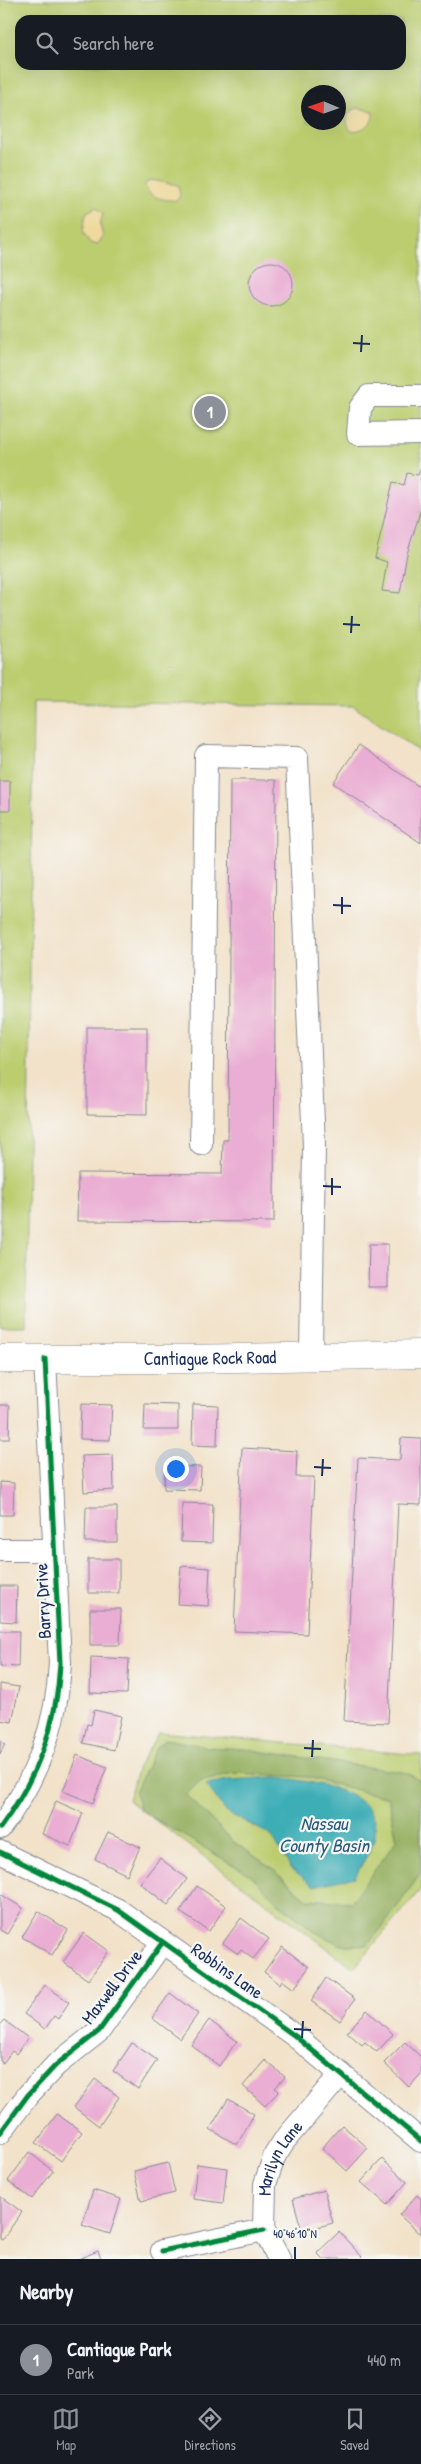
<!DOCTYPE html>
<meta charset="utf-8">
<style>
:root{--surface:#171b24;--page:#20242c;--text:#f1f3f6;--muted:#9ea1a6;--line:#363941;--accent:#8c9099}
body{margin:0;font-family:"Patrick Hand",sans-serif;background:var(--page);color:var(--text)}
.compass{position:absolute;left:301px;top:85px;width:45px;height:45px;border-radius:50%;background:var(--surface);box-shadow:0 5px 20px #0002;rotate:272deg}
.you{position:absolute;left:175px;top:1468px;width:18px;height:18px;margin:-12px;border:4px solid #fff;border-radius:50%;background:#1a73e8;box-shadow:0 0 0 8px #1a73e833}
.badge{display:grid;place-items:center;width:32px;height:32px;border-radius:50%;background:var(--accent);color:#fff;font-size:16px;font-weight:700}
.pin{position:absolute;translate:-50% -50%;border:2px solid #fff;box-shadow:0 1px 5px #0006}
.list{margin:0;padding:0;list-style:none}
h2{display:flex;justify-content:space-between;align-items:center;height:65px;margin:0;padding:0 20px;font-size:21px}
h2 small{font-size:16px;font-weight:400;color:var(--muted)}
.list li{display:grid;grid-template-columns:32px 1fr auto;gap:15px;align-items:center;box-sizing:border-box;height:70px;padding:0 20px;border-top:1px solid var(--line)}
.list b{display:block;font-size:19px;white-space:nowrap}
.list p{margin:0;font-size:16px;white-space:nowrap;color:var(--muted)}
.list em{font-size:16px;font-style:normal;color:var(--muted)}
.icon{flex:none;width:28px;height:28px;fill:none;stroke:currentColor;stroke-width:2;stroke-linecap:round;stroke-linejoin:round}
.map{position:relative;flex:none;width:421px;height:2259px;overflow:hidden}
.search{position:absolute;background:var(--surface);box-shadow:0 5px 20px #0002;left:15px;right:15px;top:15px;height:55px;display:flex;align-items:center;gap:12px;box-sizing:border-box;padding:0 18px;border-radius:15px;color:var(--muted);font-size:19px}
.sheet{height:135px;background:var(--surface)}
nav{display:flex;justify-content:space-around;align-items:center;box-sizing:border-box;height:70px;border-top:1px solid var(--line);background:var(--surface);font-size:14px;color:var(--muted)}
nav a{display:grid;justify-items:center;gap:2px}
nav .on{color:var(--accent)}
.map>svg:first-child{display:block}
.green{fill:#bccd6f;stroke:#6c7e66;fill-rule:evenodd}
.forest{fill:#95b062;stroke:#587060;fill-rule:evenodd}
.sand{fill:#eeda9e;stroke:#84847e}
.water{fill:#3cadb6;stroke:#2c6e8a}
.building{fill:#eaadd3}
.lines{fill:none;stroke-linecap:round;stroke-linejoin:round}
.minor-casing{stroke:#868894;stroke-width:24}
.major-casing{stroke:#868894;stroke-width:29}
.minor{stroke:#fff;stroke-width:22}
.major{stroke:#fff;stroke-width:28}
.cycleway-casing{stroke:#f6f6f2;stroke-width:8}
.cycleway{stroke:#00873e;stroke-width:5}
.ticks{fill:none;stroke:#1b2f5e;stroke-width:2}
.labels{text-anchor:middle;stroke-width:4.5;stroke-linejoin:round;paint-order:stroke}
.street-label{font-size:18px;fill:#1b2f5e;stroke:#f6f6f2}
.water-label{font-size:19px;font-style:italic;fill:#275b7d;stroke:#f6f6f2}
.ticks-label{font-size:12px;text-anchor:middle;fill:#1b2f5e;stroke:#f6f6f2;stroke-width:4.5;stroke-linejoin:round;paint-order:stroke}
</style>
<div class="map">
<svg width="421" height="2259" viewBox="0 0 421 2259">
<rect width="100%" height="100%" fill="#f6f6f2"/>
<filter id="ink" filterUnits="userSpaceOnUse"><feTurbulence type="fractalNoise" baseFrequency=".02" numOctaves="2"/><feDisplacementMap in="SourceGraphic" scale="10" xChannelSelector="R" yChannelSelector="G"/><feConvolveMatrix kernelMatrix="1 2 1 2 8 2 1 2 1" color-interpolation-filters="sRGB"/></filter>
<filter id="wash" filterUnits="userSpaceOnUse"><feTurbulence type="fractalNoise" baseFrequency=".0096" numOctaves="4" result="noise"/><feDisplacementMap in="SourceGraphic" scale="20" xChannelSelector="R" yChannelSelector="G"/><feGaussianBlur stdDeviation="1.12" result="paint"/><feColorMatrix in="noise" values="0 0 0 0 0 0 0 0 0 0 0 0 0 0 0 0 0 1.4 0 .05"/><feComposite in="paint" operator="in"/></filter>
<g filter="url(#wash)">
<rect width="100%" height="100%" fill="#f2e2c9"/>
<!-- green -->
<path class="green" d="M0,0H421V753L353,706L33,702L26,1326H0ZM20,20H401V65H20ZM308,92H338V122H308Z
M159,1732L421,1755V1889L354,1968L128,1800L138,1767Z"/>
<!-- forest -->
<path class="forest" d="M166,1739L208,1747L245,1749L408,1773L421,1782V1873L383,1927L367,1945H341L317,1933L278,1903L252,1876L140,1810L135,1792L156,1747ZM234,1773L307,1777L388,1798L397,1840L351,1902L307,1899L272,1868L234,1842L186,1795L200,1781Z"/>
<!-- sand -->
<path class="sand" d="M357,108L373,111C375,124 363,131 351,131C346,124 346,120 349,112Z
M151,180L178,185L180,196L177,200C166,201 145,197 145,184Z
M96,207L103,213L100,225L103,237L97,245L90,243L83,232L86,213Z"/>
<!-- water -->
<path class="water" d="M277,1777C310,1782 385,1789 374,1839C371,1852 360,1866 355,1877L314,1886L291,1868L271,1835L226,1812L206,1784L229,1780Z"/>
<g id="blocks">
<!-- building -->
<path class="building" d="M249 284a22 22 0 1 1 44 0a22 22 0 1 1-44 0Z
M421,467V509L407,554L400,593L382,591L387,562L375,558L393,482L404,485L407,473L418,475Z
M359,745L421,788V843L333,783Z
M230,780H276L274,1222L77,1221L78,1173L222,1174L223,1140H228Z
M0,781H10V810H0Z
M87,1027H147V1115L87,1114Z
M369,1244H388V1287H368Z
M81,1404L112,1405L110,1440L80,1439Z
M145,1404L178,1405V1430H144Z
M193,1404L218,1405L217,1446L192,1445Z
M0,1405H10L9,1439H0Z
M401,1438L421,1439V1505L398,1504L388,1723L344,1721L358,1458L400,1460Z
M242,1448L297,1451L296,1477H314L307,1634L234,1631Z
M113,1455L114,1490L84,1492L82,1456Z
M165,1466L201,1467L200,1490L164,1489Z
M0,1482L14,1483L13,1515H0Z
M182,1503L213,1504L212,1543L181,1542Z
M86,1507H117V1542H85Z
M88,1559H119V1593H88Z
M181,1566L210,1568L208,1606L178,1604Z
M0,1586H17L16,1622L0,1621Z
M90,1609H121L120,1645H90Z
M0,1631H19L18,1667L0,1666Z
M91,1657L129,1659L127,1694L90,1693Z
M0,1684L19,1687L12,1722L0,1720Z
M94,1710L121,1716L114,1750L83,1743L87,1724L91,1725Z
M0,1741L5,1744L0,1754Z
M77,1755L107,1767L93,1803L63,1791Z
M56,1801L83,1813L70,1846L42,1834Z
M108,1832L140,1847L127,1875L95,1859Z
M160,1858L187,1879L168,1905L140,1883Z
M197,1886L226,1906L209,1931L180,1912Z
M0,1894L23,1908L7,1934L0,1930Z
M38,1911L68,1930L52,1955L22,1937Z
M241,1918L269,1939L253,1959L241,1950L238,1954L223,1943Z
M84,1933L109,1951L88,1980L63,1962Z
M282,1947L309,1967L294,1989L282,1980L280,1984L264,1972Z
M326,1978L355,1999L340,2021L311,2001Z
M45,1985L69,2002L58,2019L54,2016L45,2029L24,2014Z
M170,1993L198,2014L180,2039L152,2018Z
M367,2010L393,2034L377,2052L365,2042L362,2045L347,2032Z
M4,2020L28,2038L16,2054L12,2051L3,2063L0,2061V2024Z
M209,2020L237,2041L219,2066L191,2045Z
M405,2042L421,2057V2074L409,2087L384,2063Z
M132,2043L157,2060L138,2089L113,2071Z
M265,2060L285,2077L275,2088L279,2091L265,2106L243,2086Z
M95,2079L119,2097L99,2126L74,2107Z
M228,2099L254,2114L237,2145L210,2129Z
M57,2114L82,2132L61,2161L36,2143Z
M342,2125L368,2148L347,2171L322,2148Z
M29,2152L53,2171L32,2199L8,2181Z
M382,2159L407,2182L387,2205L361,2182Z
M168,2163L175,2193L141,2201L134,2171Z
M197,2164L227,2168L223,2203L193,2199Z
M93,2190L121,2199L110,2234L82,2225Z
M324,2190L333,2223L302,2231L293,2199Z
M417,2195L421,2199V2235L399,2215Z
M0,2196L22,2212L2,2240L0,2239Z
M339,2232L362,2257L360,2259H323L317,2253Z
M98,2251L101,2259H78Z"/>
</g>
</g>
<g filter="url(#ink)">
<use href="#blocks" fill-opacity="0" stroke="#868894" stroke-width="1"/>
<g class="lines">
<defs>
<g id="minor">
<path d="M421,396H369L360,408L358,434L421,433"/>
<path d="M201,1144L206,756L297,758L314,1145L311,1357"/>
<path d="M0,1550H54"/>
<path d="M0,1828C37,1778 57,1726 60,1663L45,1359"/>
<path d="M0,1852L118,1910L295,2036L421,2141"/>
<path d="M0,2133L28,2095L56,2065L99,2031L162,1943"/>
<path d="M162,2251L264,2230"/>
<path id="s1" d="M279,2259L264,2230L265,2184L275,2155L284,2141L341,2074"/>
</g>
<g id="major">
<path id="s2" d="M0,1359H187L421,1354"/>
</g>
</defs>
<!-- minor casing -->
<use href="#minor" class="minor-casing"/>
<!-- major casing -->
<use href="#major" class="major-casing"/>
<!-- minor -->
<use href="#minor" class="minor"/>
<!-- major -->
<use href="#major" class="major"/>
<defs>
<path id="cycleway" d="M0,1828C37,1778 57,1726 60,1663L45,1359
M0,1852L118,1910L295,2036L421,2141
M0,2133L28,2095L56,2065L99,2031L162,1943
M162,2251L264,2230"/>
</defs>
<!-- cycleway casing -->
<use href="#cycleway" class="cycleway-casing"/>
<!-- cycleway -->
<use href="#cycleway" class="cycleway"/>
</g>
</g>
<!-- ticks -->
<path class="ticks" d="M353,343L370,344M361,352L362,335M343,624L360,625M351,633L352,616M333,905L351,906M342,914V897M323,1186L341,1187M332,1195V1178M314,1467L331,1468M322,1476L323,1459M304,1748L321,1749M312,1757L313,1740M294,2029L311,2030M302,2038L303,2021M295,2259V2247"/>
<g class="labels">
<!-- street labels -->
<g class="street-label">
<text dy="6" stroke="none"><textPath href="#s2" startOffset="210">Cantiague Rock Road</textPath></text>
<text transform="translate(43 1601) rotate(-93)" y="6">Barry Drive</text>
<text transform="translate(227 1971) rotate(35)" y="6">Robbins Lane</text>
<text transform="translate(112 1987) rotate(-53)" y="6">Maxwell Drive</text>
<text dy="6" stroke="none"><textPath href="#s1" startOffset="108">Marilyn Lane</textPath></text>
</g>
<!-- water labels -->
<g class="water-label">
<text x="324" y="1830">Nassau<tspan x="324" dy="22">County Basin</tspan></text>
</g>
</g>
<g class="ticks-label">
<text x="295" y="2238">40°46'10"N</text>
</g>
</svg>
<svg class="compass" viewBox="-18 -18 36 36"><path d="M0-13l5 13h-10z" fill="#e53935"/><path d="M0 13l5-13h-10z" fill="#9ea1a6"/></svg>
<div class="you"></div>
<div class="pin badge" style="left:210px;top:412px">1</div>
<div class="search"><svg class="icon" aria-label="search" viewBox="0 0 24 24"><circle cx="10" cy="10" r="6"/><path d="M15 15l6 6"/></svg>Search here</div>
</div>
<section class="sheet">
<h2>Nearby<small></small></h2>
<ul class="list">
<li><span class="badge">1</span><div><b>Cantiague Park</b><p>Park</p></div><em>440 m</em></li>
</ul>
</section>
<nav>
<a class="on"><svg class="icon" aria-label="map" viewBox="0 0 24 24"><path d="M3 6l6-2 6 2 6-2v14l-6 2-6-2-6 2zM9 4v14M15 6v14"/></svg>Map</a>
<a><svg class="icon" aria-label="directions" viewBox="0 0 24 24"><path d="M12 3l9 9-9 9-9-9zM9 14v-3h6M13 9l2 2-2 2"/></svg>Directions</a>
<a><svg class="icon" aria-label="saved" viewBox="0 0 24 24"><path d="M7 4h10v16l-5-4-5 4z"/></svg>Saved</a>
</nav>
